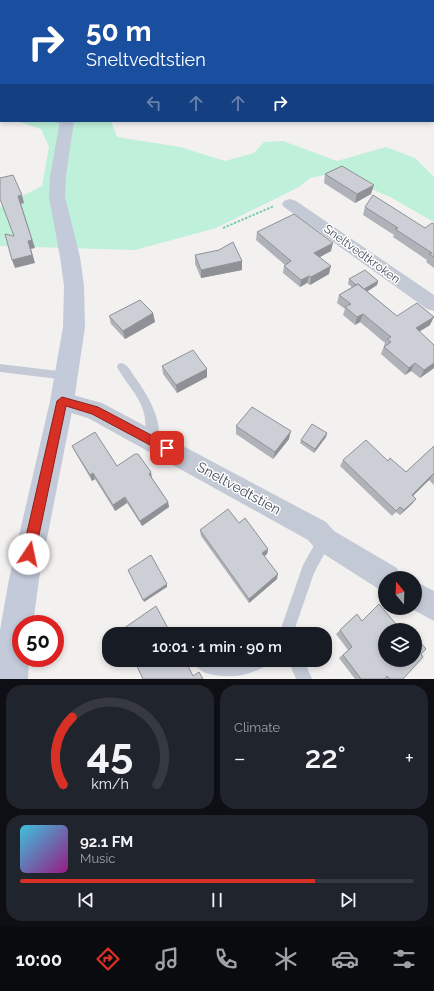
<!DOCTYPE html>
<html lang="en">
<head>
<meta charset="utf-8">
<style>
	body { margin:0; font-family:Raleway,sans-serif; background:#20242c; color:#f1f3f6; height:100vh; display:flex; flex-direction:column; font-size:15px; white-space:nowrap }
	* { box-sizing:border-box; margin:0 }
	p { font-size:13px; color:#9ea1a6 }
	.icon { flex:none; width:22px; height:22px; fill:none; stroke:currentColor; stroke-width:2; stroke-linecap:round; stroke-linejoin:round }
	.map { position:relative; height:679px; overflow:hidden }
	.drawer { display:flex; flex-direction:column; gap:6px; padding:6px; background:#0d0f14; flex:1 }
	.drawer>* { flex:none }
	.hud { position:absolute; left:0px; top:0px; width:434px; height:122px; box-shadow:0 2px 6px #0003; background:#1a4fa0; color:#fff; overflow:hidden }
	.needle { width:26px; rotate:341deg }
	.tools { position:absolute; left:378px; top:571px; display:grid; gap:8px }
	.tools a { display:grid; place-items:center; width:44px; height:44px; border-radius:50%; background:#171b24; box-shadow:0 2px 6px #0003; font-size:20px }
	.speed { position:absolute; left:12px; top:615px; display:flex; gap:8px; font-size:20px; font-weight:700; text-align:center }
	.speed>* { display:grid; place-content:center; width:52px; height:52px; border-radius:50%; background:#171b24; box-shadow:0 2px 6px #0003; line-height:1 }
	.speed .limit { border:6px solid #d22; background:#fff; color:#111 }
	.pin { position:absolute; display:grid; place-items:center; width:34px; height:34px; color:#fff; margin:-17px; border-radius:8px; box-shadow:0 2px 6px #0006 }
	.me { position:absolute; width:44px; margin:-22px; rotate:11deg; stroke-linejoin:round; filter:drop-shadow(0 0 3px #0008) }
	.turn { display:flex; align-items:center; gap:14px; height:84px; padding:0 20px; font-size:18px }
	.turn .icon { width:52px; height:52px; stroke-width:2.5 }
	.turn b { display:block; font-size:28px; line-height:34px }
	.lanes { display:flex; align-items:center; height:38px; padding:0 20px; background:#0003; justify-content:center; gap:20px; direction:ltr }
	.lanes .off { opacity:.35 }
	.big { font-size:30px; font-weight:600; line-height:1.1 }
	.drawer .tile { flex:1; display:flex; flex-direction:column; justify-content:center; gap:6px; min-width:0; padding:0 14px; border-radius:16px; background:#20242c }
	.drawer .dial { align-items:center; gap:0 }
	.dial svg { height:104px; overflow:visible; fill:none; stroke:#363941; stroke-width:7; stroke-linecap:round; text-anchor:middle }
	.dial text { fill:#f1f3f6; stroke:none }
	.song { display:flex; align-items:center; gap:12px }
	.cover { width:48px; height:48px; border-radius:6px; background:linear-gradient(135deg,hsl(190 70% 55%),hsl(310 70% 35%)) }
	.played { height:4px; border-radius:2px; background:linear-gradient(90deg,#d93025 75%,#363941 75%) }
	.keys { display:flex; justify-content:space-around; direction:ltr }
	.heat { display:flex; justify-content:space-between; align-items:center; font-size:22px; direction:ltr }
	.drawer .tiles { flex:1; display:grid; gap:6px; grid-template-columns:1fr 1fr }
	.tile:last-child { grid-column:span 2 }
	.trip { position:absolute; left:102px; top:627px; width:230px; height:40px; border-radius:16px; background:#171b24; box-shadow:0 2px 6px #0003; font-weight:600; line-height:40px; text-align:center }
	.dock { display:flex; height:64px; justify-content:space-around; align-items:center; background:#090b0e; color:#9ea1a6 }
	.dock .icon { width:28px; height:28px }
	.dock .selected { color:#d93025 }
	.dock b { font-size:18px; color:#f1f3f6 }
	.map>svg:first-child { display:block }
	.green { fill:#bff0d9 }
	.lines { fill:none; stroke-linecap:round; stroke-linejoin:round }
	.path { stroke:#76cfb0; stroke-width:2; stroke-dasharray:2.5 1.5; stroke-linecap:butt }
	.lane { fill:#c4cad5; fill-rule:evenodd }
	.street { fill:#c4cad5; fill-rule:evenodd }
	.secondary { fill:#c3cad9; fill-rule:evenodd }
	.wall { fill:#afb2b8 }
	.shaded-wall { fill:#8f9196 }
	.building { fill:#cccfd6; stroke:#8f9196 }
	.route { fill:#d93025; stroke:#8d1f18 }
	.labels { text-anchor:middle; dominant-baseline:central; stroke-width:3; stroke-linejoin:round; paint-order:stroke }
	.street-label { font-size:12px; fill:#48505e; stroke:#fff }
	.near-street-label { font-size:14px; fill:#48505e; stroke:#fff }
</style>
</head>
<body>
<div class="map">
<svg width="434" height="679" viewBox="0 0 434 679">
	<rect width="100%" height="100%" fill="#f3f1f0"/>
	<!-- green -->
	<path class="green" d="M 17,121 L 111,121 L 117,137 L 180,147 L 225,161 L 254,153 L 264,142 L 283,141 L 337,161 L 386,147 L 415,158 L 434,177 L 434,222 L 390,197 L 334,173 L 310,178 L 299,187 L 216,228 L 135,250 L 0,246 L 0,207 L 42,186 L 49,147 L 41,129 Z"/>
	<g class="lines">
		<!-- path -->
		<path class="path" d="M 223,228 L 274,206"/>
		<!-- lane -->
		<path class="lane" d="M 0,107 L 1,107 L 1,111 L 0,111 Z
			M 53,121 L 63,121 L 70,124 L 67,126 Z
			M 122,363 C 128,365 131,371 134,376 C 146,392 166,424 157,445 L 153,446 L 149,445 C 144,435 147,421 143,410 C 138,394 125,382 117,367 L 118,364 Z
			M 0,364 L 67,372 L 71,373 L 72,376 L 71,379 L 67,380 L 0,372 Z
			M 325,533 L 330,535 L 332,540 L 314,573 L 293,634 L 279,634 L 303,565 L 320,535 Z
			M 191,660 L 212,660 L 223,665 L 230,665 L 247,660 L 271,660 L 268,665 C 246,677 229,679 205,673 C 199,669 194,666 191,660 Z
			M 288,660 L 304,660 L 312,679 L 296,679 Z"/>
		<!-- street -->
		<path class="street" d="M 290,199 L 296,201 L 434,295 L 434,311 L 427,309 L 284,207 L 282,204 L 284,201 Z
			M 62,392 L 102,403 L 326,522 L 334,531 L 397,568 L 401,578 L 385,578 L 385,591 L 377,588 L 316,549 L 308,540 L 88,418 L 54,408 L 51,401 L 54,394 Z
			M 415,581 L 434,591 L 434,621 L 410,608 L 415,608 Z"/>
		<!-- secondary -->
		<path class="secondary" d="M 69,0 L 79,0 L 79,1 L 69,1 Z
			M 301,0 L 315,0 L 316,1 L 302,1 Z
			M 433,84 L 434,84 L 434,93 L 433,93 Z
			M 60,121 L 74,121 L 66,176 L 65,197 L 80,257 L 84,286 L 85,327 L 74,401 L 39,579 L 33,624 L 21,624 L 21,658 L 29,658 L 28,679 L 0,679 L 0,630 L 9,579 L 50,401 L 63,327 L 64,286 L 60,257 L 49,197 L 50,176 Z"/>
	</g>
	<!-- wall -->
	<path class="wall" d="M 325,174 L 371,194 L 355,203 L 324,183 Z
		M 365,207 L 425,228 L 434,224 L 434,268 L 426,262 L 427,260 L 393,237 L 394,235 L 363,215 Z
		M 257,232 L 331,251 L 319,257 L 329,274 L 310,285 L 307,283 L 300,287 L 283,273 L 284,266 L 285,265 L 256,240 Z
		M 195,255 L 242,261 L 242,270 L 201,278 L 195,264 Z
		M 349,279 L 378,281 L 377,285 L 367,291 L 397,316 L 430,325 L 419,332 L 434,345 L 434,368 L 420,378 L 411,371 L 405,375 L 381,354 L 385,343 L 360,322 L 355,325 L 343,315 L 345,309 L 337,303 L 339,295 L 352,287 L 348,284 Z
		M 153,313 L 155,322 L 125,339 L 111,324 L 109,316 Z
		M 162,366 L 207,369 L 207,377 L 177,393 L 163,374 Z
		M 236,426 L 289,439 L 273,459 L 236,434 Z
		M 327,433 L 326,437 L 314,453 L 300,443 L 301,440 Z
		M 72,446 L 117,466 L 152,478 L 168,502 L 169,507 L 142,526 L 127,503 L 115,511 L 95,479 L 92,481 L 75,452 Z
		M 434,446 L 434,485 L 429,480 L 412,496 L 416,499 L 412,504 L 400,515 L 396,512 L 392,516 L 340,466 L 343,460 L 388,461 L 406,472 Z
		M 239,523 L 268,549 L 267,554 L 264,556 L 277,579 L 249,603 L 201,536 L 200,530 Z
		M 357,614 L 362,621 L 421,654 L 403,679 L 355,679 L 339,658 L 348,650 L 336,634 Z"/>
	<!-- shaded-wall -->
	<path class="shaded-wall" d="M 374,185 L 371,194 L 355,203 L 357,194 Z
		M 22,195 L 24,203 L 21,204 L 35,248 L 31,249 L 35,263 L 15,268 L 12,260 L 28,241 L 18,196 Z
		M 333,243 L 331,251 L 313,261 L 314,253 Z
		M 242,261 L 242,270 L 201,278 L 201,270 Z
		M 331,266 L 329,274 L 310,285 L 311,277 Z
		M 309,276 L 307,283 L 300,287 L 301,280 Z
		M 378,281 L 377,285 L 362,295 L 363,290 Z
		M 153,313 L 155,322 L 125,339 L 123,331 Z
		M 363,314 L 360,322 L 355,325 L 357,317 Z
		M 434,317 L 430,325 L 412,336 L 416,328 Z
		M 415,363 L 411,371 L 405,375 L 409,368 Z
		M 434,363 L 434,368 L 420,378 L 424,370 Z
		M 207,369 L 207,377 L 177,393 L 176,385 Z
		M 291,431 L 289,439 L 273,459 L 275,452 Z
		M 327,433 L 326,437 L 314,453 L 315,449 Z
		M 151,472 L 152,478 L 150,480 L 149,474 Z
		M 93,473 L 95,479 L 92,481 L 90,475 Z
		M 433,474 L 429,480 L 408,501 L 412,495 Z
		M 125,497 L 127,503 L 115,511 L 113,505 Z
		M 416,499 L 412,504 L 400,515 L 404,510 Z
		M 168,502 L 169,507 L 142,526 L 140,521 Z
		M 268,549 L 267,554 L 261,559 L 262,553 Z
		M 278,574 L 277,579 L 249,603 L 249,599 Z
		M 167,584 L 167,587 L 144,602 L 143,600 Z"/>
	<!-- building -->
	<path class="building" d="M 342,166 L 374,185 L 357,194 L 325,174 Z
		M 13,175 L 22,195 L 18,196 L 32,240 L 28,241 L 32,255 L 12,260 L 5,234 L 14,236 L 0,199 L 0,178 Z
		M 373,195 L 425,228 L 432,223 L 434,224 L 434,257 L 429,254 L 432,253 L 395,229 L 398,228 L 365,207 Z
		M 294,214 L 333,243 L 314,253 L 331,266 L 311,277 L 309,276 L 301,280 L 284,266 L 291,261 L 257,232 Z
		M 233,242 L 242,261 L 201,270 L 195,255 L 219,250 Z
		M 365,270 L 378,281 L 364,289 L 358,284 L 356,285 L 349,279 Z
		M 358,284 L 397,316 L 417,303 L 434,317 L 416,328 L 434,345 L 434,363 L 424,370 L 415,363 L 409,368 L 384,347 L 391,342 L 387,339 L 391,337 L 363,314 L 357,317 L 345,307 L 351,304 L 339,295 Z
		M 140,300 L 153,313 L 123,331 L 109,316 Z
		M 193,350 L 207,369 L 176,385 L 162,366 Z
		M 252,407 L 291,431 L 275,452 L 236,426 Z
		M 312,424 L 327,433 L 315,449 L 301,440 Z
		M 95,432 L 117,466 L 135,454 L 138,454 L 151,472 L 149,474 L 168,502 L 140,521 L 125,497 L 113,505 L 93,473 L 90,475 L 72,446 Z
		M 366,440 L 388,461 L 390,458 L 406,472 L 434,446 L 434,475 L 433,474 L 412,495 L 416,499 L 404,510 L 400,507 L 396,511 L 343,460 Z
		M 228,509 L 239,523 L 245,518 L 268,549 L 262,553 L 278,574 L 249,599 L 200,530 Z
		M 151,555 L 167,584 L 143,600 L 128,570 Z
		M 379,604 L 401,630 L 385,630 L 385,660 L 415,660 L 415,636 L 426,649 L 421,654 L 423,657 L 403,679 L 390,679 L 387,676 L 385,679 L 361,679 L 343,655 L 352,647 L 340,630 L 357,614 L 362,621 Z
		M 156,606 L 171,634 L 118,634 L 117,633 Z
		M 134,660 L 185,660 L 193,676 L 199,672 L 203,679 L 143,679 Z"/>
	<!-- route -->
	<path class="route" d="M 62,397 L 98,407 L 170,445 L 172,448 L 170,452 L 167,453 L 163,452 L 92,414 L 66,406 L 35,554 L 33,558 L 29,560 L 24,558 L 22,554 L 57,401 Z"/>
	<g class="labels">
		<!-- street labels -->
		<g class="street-label">
			<text transform="translate(362 254) rotate(36)">Sneltvedtkroken</text>
		</g>
		<!-- near-street labels -->
		<g class="near-street-label">
			<text transform="translate(239 488) rotate(29)">Sneltvedtstien</text>
		</g>
	</g>
</svg>
<div class="tools">
<a><svg class="needle" viewBox="-14 -14 28 28"><path d="M0-13l5 13h-10z" fill="#e53935"/><path d="M0 13l5-13h-10z" fill="#9ea1a6"/></svg></a>
<a><svg class="icon" aria-label="layers" viewBox="0 0 24 24"><path d="M12 4l9 5-9 5-9-5zM3 14l9 5 9-5"/></svg></a>
</div>
<div class="speed"><div class="limit">50</div></div>
<div class="pin" style="left:167px;top:448px;background:#d93025"><svg class="icon" aria-label="arrive" viewBox="0 0 24 24"><path d="M6 21V4h12l-3 4 3 4H6"/></svg></div>
<svg class="me" style="left:29px;top:554px" viewBox="-20 -20 40 40"><circle r="19" fill="#fff"/><path d="M0-13L10 11 0 6-10 11z" fill="#d93025"/></svg>
<div class="trip">10:01 · 1 min · 90 m</div>
<div class="hud">
<div class="turn"><svg class="icon" aria-label="right" viewBox="0 0 24 24"><path d="M7 20v-9h11M14 6l5 5-5 5"/></svg><div><b>50 m</b>Sneltvedtstien</div></div>
<div class="lanes"><svg class="icon off" aria-label="left" viewBox="0 0 24 24"><path d="M17 20v-9H6M10 6l-5 5 5 5"/></svg><svg class="icon off" aria-label="ahead" viewBox="0 0 24 24"><path d="M12 20V5M6 11l6-6 6 6"/></svg><svg class="icon off" aria-label="ahead" viewBox="0 0 24 24"><path d="M12 20V5M6 11l6-6 6 6"/></svg><svg class="icon" aria-label="right" viewBox="0 0 24 24"><path d="M7 20v-9h11M14 6l5 5-5 5"/></svg></div>
</div>
</div>
<section class="drawer">
<div class="tiles">
<div class="tile dial"><svg viewBox="0 0 100 80">
<path d="M14 69A42 42 0 1 1 86 69"/>
<path d="M14 69A42 42 0 0 1 21 17" stroke="#d93025"/>
<text x="50" y="56" font-size="32" font-weight="700">45</text>
<text x="50" y="72" font-size="11">km/h</text>
</svg></div>
<div class="tile"><p>Climate</p>
<div class="heat"><a>−</a><b class="big">22°</b><a>+</a></div>
</div>
<div class="tile">
<div class="song"><i class="cover"></i><div><b>92.1 FM</b><p>Music</p></div></div>
<div class="played"></div>
<div class="keys"><svg class="icon" aria-label="previous" viewBox="0 0 24 24"><path d="M18 5L8 12l10 7zM5 5v14"/></svg><svg class="icon" aria-label="pause" viewBox="0 0 24 24"><path d="M8 5v14M16 5v14"/></svg><svg class="icon" aria-label="next" viewBox="0 0 24 24"><path d="M6 5l10 7-10 7zM19 5v14"/></svg></div>
</div>
</div>
</section>
<nav class="dock">
<b>10:00</b>
<svg class="icon selected" aria-label="directions" viewBox="0 0 24 24"><path d="M12 3l9 9-9 9-9-9zM9 14v-3h6M13 9l2 2-2 2"/></svg>
<svg class="icon" aria-label="music" viewBox="0 0 24 24"><path d="M9 18V5l10-2v13"/><circle cx="6" cy="18" r="3"/><circle cx="16" cy="16" r="3"/></svg>
<svg class="icon" aria-label="phone" viewBox="0 0 24 24"><path d="M5 4h4l2 5-3 2q2 4 5 5l2-3 5 2v4C11 20 4 13 5 4z"/></svg>
<svg class="icon" aria-label="climate" viewBox="0 0 24 24"><path d="M12 3v18M4 7l16 10M4 17L20 7"/></svg>
<svg class="icon" aria-label="car" viewBox="0 0 24 24"><path d="M5 17H2v-5l4-1 3-4h7l3 4 3 1v5h-3M9 17h6M6 11h13"/><circle cx="7" cy="17" r="2"/><circle cx="17" cy="17" r="2"/></svg>
<svg class="icon" aria-label="filters" viewBox="0 0 24 24"><path d="M4 7h16M4 17h16"/><circle cx="9" cy="7" r="2"/><circle cx="15" cy="17" r="2"/></svg>
</nav>
</body>
</html>
